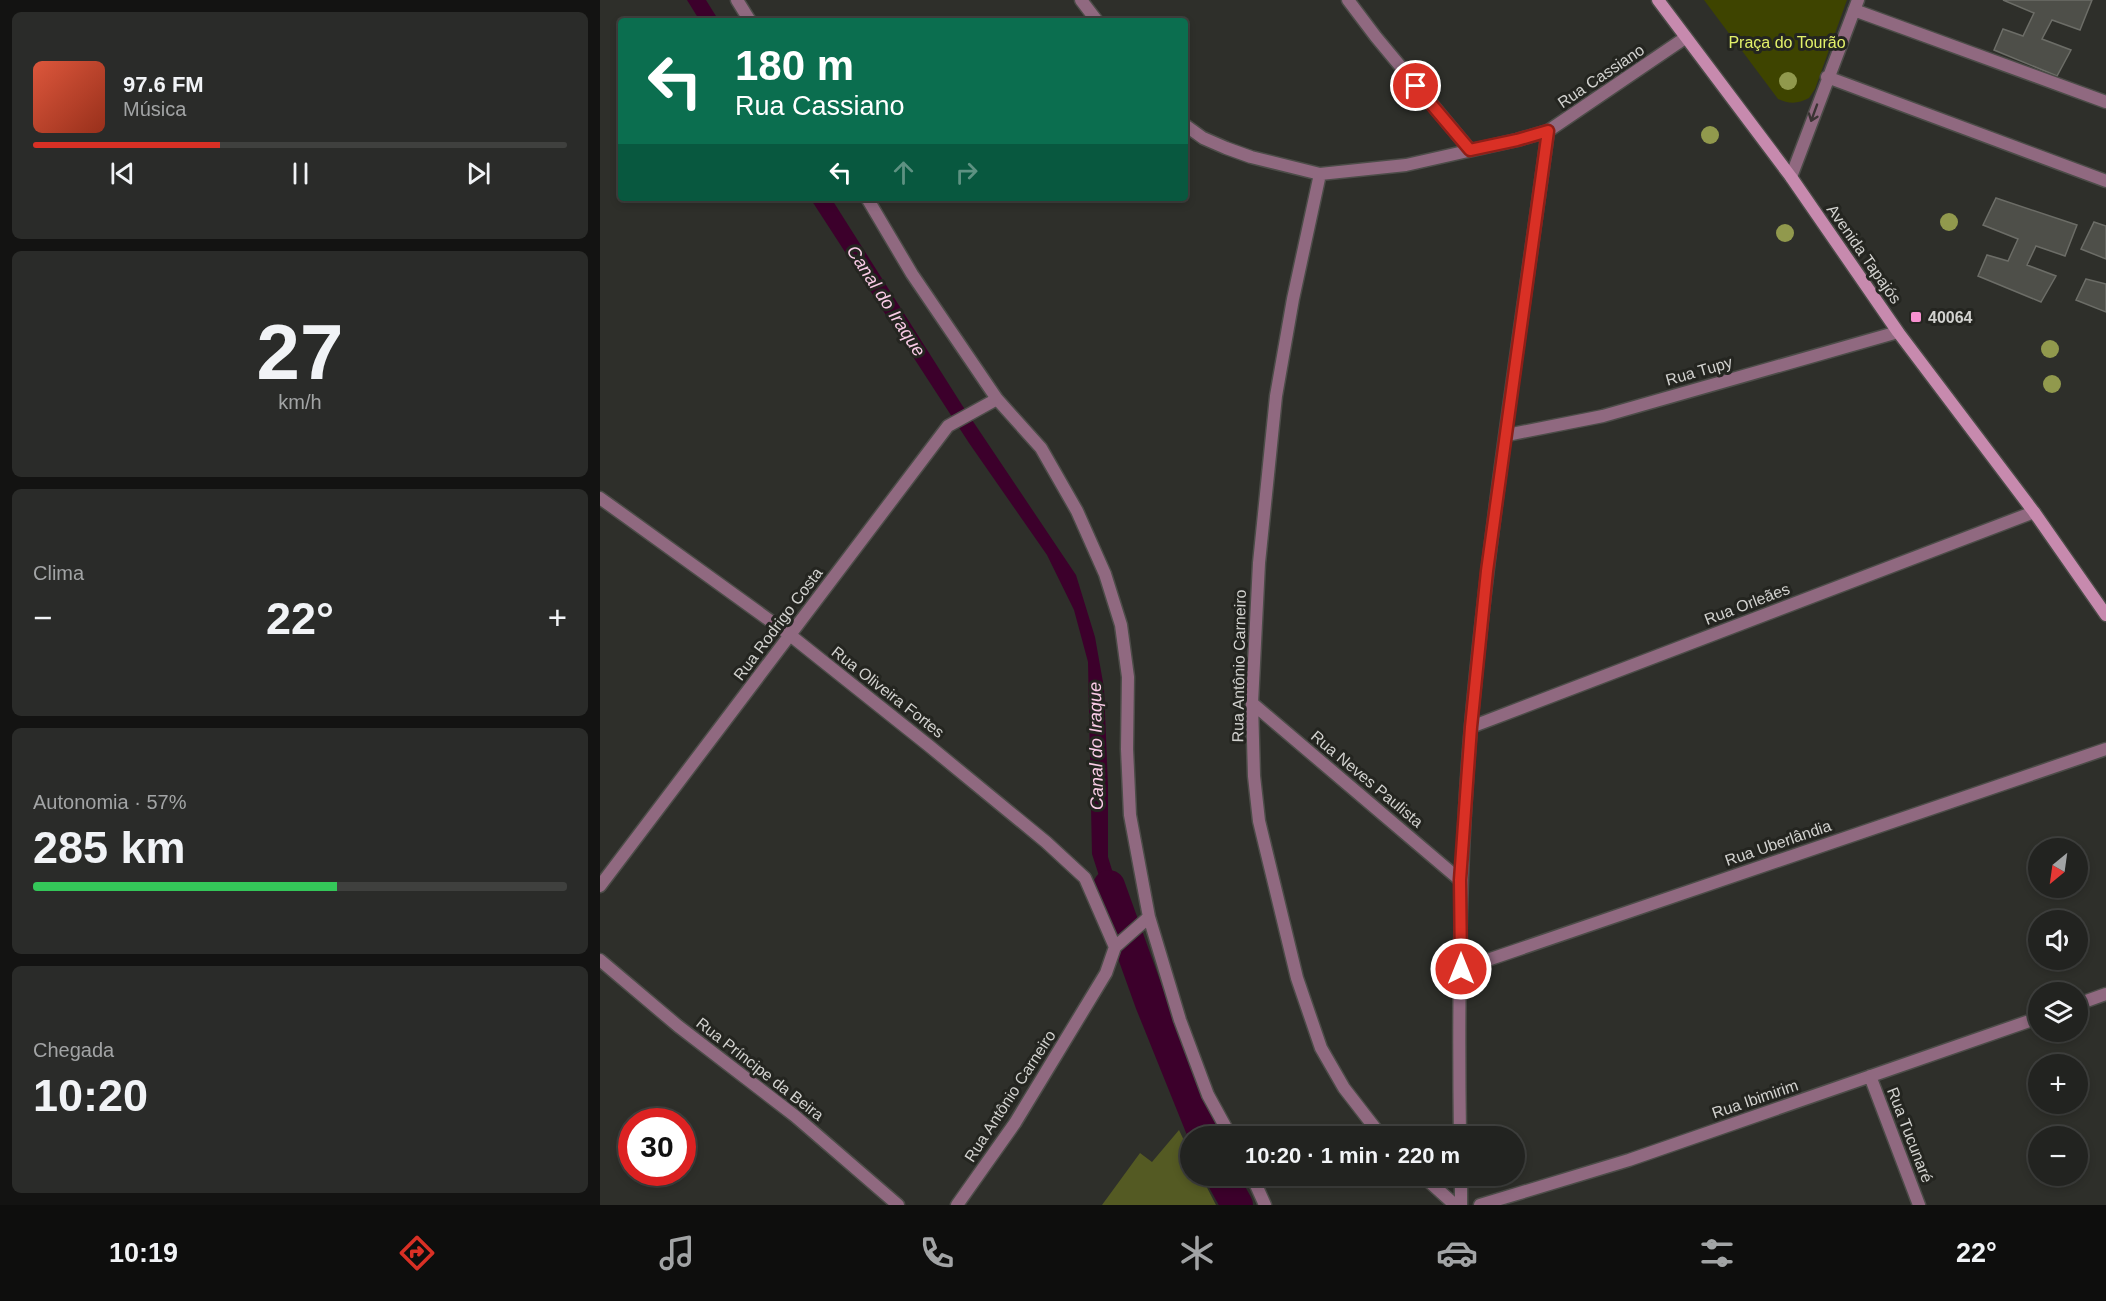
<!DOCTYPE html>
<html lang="pt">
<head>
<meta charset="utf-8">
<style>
	body { margin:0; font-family:Helvetica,sans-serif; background:#2a2b29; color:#f1f3f6; height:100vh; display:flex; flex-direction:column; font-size:22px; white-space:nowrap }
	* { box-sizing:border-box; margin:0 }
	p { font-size:20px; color:#a2a4a5 }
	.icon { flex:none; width:33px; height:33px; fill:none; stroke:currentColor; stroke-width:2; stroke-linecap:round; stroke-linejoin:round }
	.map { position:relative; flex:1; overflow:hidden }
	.side { display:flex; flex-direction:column; gap:12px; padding:12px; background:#131312; width:600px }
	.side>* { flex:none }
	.hud { position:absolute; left:18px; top:18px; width:570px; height:183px; border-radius:6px; box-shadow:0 3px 9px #0003,0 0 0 2px #3f403e; background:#0b6e4f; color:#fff; overflow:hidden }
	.needle { width:39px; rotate:209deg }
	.tools { position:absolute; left:1428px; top:838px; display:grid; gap:12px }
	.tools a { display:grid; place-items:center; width:60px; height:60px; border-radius:50%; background:#222320; box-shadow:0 3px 9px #0003,0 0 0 2px #3f403e; font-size:30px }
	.speed { position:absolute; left:18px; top:1108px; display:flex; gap:12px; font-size:30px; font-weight:700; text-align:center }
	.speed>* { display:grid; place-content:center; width:78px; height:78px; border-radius:50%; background:#222320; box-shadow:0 3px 9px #0003,0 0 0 2px #3f403e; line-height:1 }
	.speed .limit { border:9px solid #d22; background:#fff; color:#111 }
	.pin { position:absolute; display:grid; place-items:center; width:51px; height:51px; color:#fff; margin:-26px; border:3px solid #fff; border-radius:50%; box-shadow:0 2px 6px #0007 }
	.me { position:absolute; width:66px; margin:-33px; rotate:0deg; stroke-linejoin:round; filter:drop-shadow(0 0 4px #0008) }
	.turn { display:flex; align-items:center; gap:21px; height:126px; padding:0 18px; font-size:27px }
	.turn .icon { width:78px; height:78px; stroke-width:2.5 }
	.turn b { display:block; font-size:42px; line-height:51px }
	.lanes { display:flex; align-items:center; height:57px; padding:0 18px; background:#0003; justify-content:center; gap:30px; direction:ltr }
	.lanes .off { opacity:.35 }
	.big { font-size:45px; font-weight:800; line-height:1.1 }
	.side .tile { flex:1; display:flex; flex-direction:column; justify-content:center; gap:9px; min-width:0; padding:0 21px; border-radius:9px; background:#2a2b29 }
	.side .dial { align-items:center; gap:0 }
	.dial b { font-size:78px; line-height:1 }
	.song { display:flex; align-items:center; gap:18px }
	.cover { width:72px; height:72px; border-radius:9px; background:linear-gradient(135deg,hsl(10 70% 55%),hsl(10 70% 35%)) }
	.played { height:6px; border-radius:3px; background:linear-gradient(90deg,#d93025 35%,#3f403e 35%) }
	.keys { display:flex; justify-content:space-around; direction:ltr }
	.heat { display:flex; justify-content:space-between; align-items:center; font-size:33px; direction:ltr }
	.charge { height:9px; border-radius:4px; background:linear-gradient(90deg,#34c759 57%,#3f403e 0) }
	.trip { position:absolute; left:580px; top:1126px; width:345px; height:60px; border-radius:30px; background:#222320; box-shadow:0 3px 9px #0003,0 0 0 2px #3f403e; font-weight:800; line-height:60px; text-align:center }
	.menu { display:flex; height:96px; justify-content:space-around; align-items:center; background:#0e0e0d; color:#a2a4a5 }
	.menu .icon { width:42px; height:42px }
	.menu .active { color:#d93025 }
	.menu b { font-size:27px; color:#f1f3f6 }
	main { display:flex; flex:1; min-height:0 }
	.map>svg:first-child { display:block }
	.green { fill:#3e4400 }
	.forest { fill:#545a23 }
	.water { fill:#3c002b }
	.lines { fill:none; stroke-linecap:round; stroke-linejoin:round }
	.canal { stroke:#3c002b; stroke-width:32 }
	.building { fill:#4e4f49; stroke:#6c6d67; stroke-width:1.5 }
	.service-casing { stroke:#4c4c48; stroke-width:15 }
	.minor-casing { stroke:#4c4c48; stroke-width:15 }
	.secondary-casing { stroke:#4c4c48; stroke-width:15 }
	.service { stroke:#906980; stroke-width:12 }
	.minor { stroke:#906980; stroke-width:12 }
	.secondary { stroke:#c78aae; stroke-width:12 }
	.tree { fill:#91994d }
	.oneway { stroke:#3a3333 }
	.route-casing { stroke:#8d1f18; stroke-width:15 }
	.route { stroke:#d93025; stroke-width:10 }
	.poi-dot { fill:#f690cf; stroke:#242520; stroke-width:2 }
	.labels { text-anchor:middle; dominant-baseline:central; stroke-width:6; stroke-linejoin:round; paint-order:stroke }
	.park-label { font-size:16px; fill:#e2f069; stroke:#242520 }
	.street-label { font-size:16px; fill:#d2d2cf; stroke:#242520 }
	.poi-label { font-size:16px; font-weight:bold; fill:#d2d2cf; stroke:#242520; text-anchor:start }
	.water-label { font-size:18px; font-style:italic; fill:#fbcce7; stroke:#242520 }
</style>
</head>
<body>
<main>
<section class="side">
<div class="tile">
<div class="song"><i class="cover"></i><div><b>97.6 FM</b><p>Música</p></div></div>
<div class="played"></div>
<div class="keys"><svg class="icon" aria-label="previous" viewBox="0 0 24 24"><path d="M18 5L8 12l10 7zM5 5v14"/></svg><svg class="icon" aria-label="pause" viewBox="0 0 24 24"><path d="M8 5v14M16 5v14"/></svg><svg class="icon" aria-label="next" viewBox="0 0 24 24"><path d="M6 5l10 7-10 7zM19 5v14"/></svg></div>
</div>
<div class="tile dial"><b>27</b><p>km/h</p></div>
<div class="tile"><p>Clima</p>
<div class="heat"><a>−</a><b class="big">22°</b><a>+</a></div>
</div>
<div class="tile"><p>Autonomia · 57%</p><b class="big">285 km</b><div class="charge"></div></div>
<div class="tile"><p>Chegada</p><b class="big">10:20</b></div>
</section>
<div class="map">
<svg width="1506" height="1205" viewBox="0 0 1506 1205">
	<rect width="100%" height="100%" fill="#2e2f2a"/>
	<!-- green -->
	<path class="green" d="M 1104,0 L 1247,0 L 1215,89 L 1209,98 C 1198,104 1189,104 1178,99 Z"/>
	<!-- forest -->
	<path class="forest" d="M 579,1130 L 591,1155 L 591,1176 L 601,1176 L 616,1205 L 502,1205 L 540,1153 L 552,1162 Z"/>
	<!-- water -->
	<path class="water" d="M 87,0 L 106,0 L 119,21 L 100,21 Z
		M 210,198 L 231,198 L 362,405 L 476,575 L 495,637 L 504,688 L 508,786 L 508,857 L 528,922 L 516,929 L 492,854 L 488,662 L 474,610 L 447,555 L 369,443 Z"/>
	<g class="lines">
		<!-- canal -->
		<path class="canal" d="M 509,886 L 551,1003 L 605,1137
			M 621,1176 L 637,1205"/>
	</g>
	<!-- building -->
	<path class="building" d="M 1403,0 L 1492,0 L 1480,30 L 1452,20 L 1442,39 L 1471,50 L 1457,76 L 1394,50 L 1403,29 L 1423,36 L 1434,13 Z
		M 1396,198 L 1477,225 L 1465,256 L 1436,246 L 1427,265 L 1456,276 L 1441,302 L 1378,276 L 1387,255 L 1408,261 L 1418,239 L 1383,225 Z
		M 1494,222 L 1506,226 L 1506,259 L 1481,249 Z
		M 1486,279 L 1506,284 L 1506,312 L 1476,300 Z"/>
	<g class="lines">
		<defs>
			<path id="service" d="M 1254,10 L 1506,102
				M 1227,77 L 1506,181
				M 1191,177 L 1258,0"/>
			<path id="minor" d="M 137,0 L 150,21
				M 481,0 L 497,21
				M 748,0 L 776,37 L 870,150
				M 585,125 L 603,138 L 626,148 L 651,157 L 720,174 L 806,165 L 917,140 L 948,131 L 1085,38
				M 720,174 L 693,299 L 676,396 L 659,563 L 652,703 L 654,776 L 659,821 L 697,978 L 721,1048 L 744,1088 L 782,1137
				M 267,198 L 312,274 L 397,399 L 441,448 L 477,511 L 505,574 L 521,625 L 528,677 L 527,749 L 530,815 L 549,917 L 580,1020 L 608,1095 L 631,1137
				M 907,435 L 1003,416 L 1298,332
				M 0,498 L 190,635 L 328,745 L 446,842 L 485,878 L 515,947
				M 652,703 L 860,880
				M 871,727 L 1434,512
				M 0,886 L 348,426 L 397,399
				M 0,960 L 78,1026 L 195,1116 L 298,1205
				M 861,969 L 1506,749
				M 1478,1004 L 1506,994
				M 1270,1076 L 1319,1205
				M 860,1137 C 858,1000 859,862 871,726 C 889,527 921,329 948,131
				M 652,1176 L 665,1205
				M 823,1176 L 855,1205
				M 861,1176 L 861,1205
				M 357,1205 L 415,1123 L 506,973 L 515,947 L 549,917
				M 880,1205 L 1029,1160 L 1438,1018"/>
			<path id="secondary" d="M 1058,0 L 1191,177 L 1298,332 L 1434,512 L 1506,615"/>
		</defs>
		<!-- service casing -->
		<use href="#service" class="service-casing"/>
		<!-- minor casing -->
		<use href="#minor" class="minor-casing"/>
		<!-- secondary casing -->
		<use href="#secondary" class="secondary-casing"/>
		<!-- service -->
		<use href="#service" class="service"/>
		<!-- minor -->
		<use href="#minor" class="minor"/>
		<!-- secondary -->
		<use href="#secondary" class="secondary"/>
	</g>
	<!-- trees -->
	<g class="tree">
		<circle cx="1188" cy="81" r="9"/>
		<circle cx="1110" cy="135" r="9"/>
		<circle cx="1349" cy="222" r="9"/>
		<circle cx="1185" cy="233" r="9"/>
		<circle cx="1450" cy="349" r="9"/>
		<circle cx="1452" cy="384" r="9"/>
	</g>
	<!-- one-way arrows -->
	<defs><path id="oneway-shaft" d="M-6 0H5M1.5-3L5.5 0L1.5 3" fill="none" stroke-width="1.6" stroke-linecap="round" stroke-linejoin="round" transform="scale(1.5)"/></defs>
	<use class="oneway" href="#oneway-shaft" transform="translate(1214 113) rotate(110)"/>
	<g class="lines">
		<defs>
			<path id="route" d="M 816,86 L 870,150 L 917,140 L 948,131 L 887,571 L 871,727 L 860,880 L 861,969"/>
		</defs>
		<!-- route casing -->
		<use href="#route" class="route-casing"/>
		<!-- route -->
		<use href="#route" class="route"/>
	</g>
	<!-- markers -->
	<rect class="poi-dot" x="1310" y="311" width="12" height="12" rx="3"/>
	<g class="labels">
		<!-- park labels -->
		<g class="park-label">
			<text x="1187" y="42">Praça do Tourão</text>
		</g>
		<!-- street labels -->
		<g class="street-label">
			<text transform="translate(1001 76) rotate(-34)">Rua Cassiano</text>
			<text transform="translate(1264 254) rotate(55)">Avenida Tapajós</text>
			<text transform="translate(1099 371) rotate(-16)">Rua Tupy</text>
			<text transform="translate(1147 604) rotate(-21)">Rua Orleães</text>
			<text transform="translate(178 624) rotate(-53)">Rua Rodrigo Costa</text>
			<text transform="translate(639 666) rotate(-89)">Rua Antônio Carneiro</text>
			<text transform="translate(288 692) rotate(38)">Rua Oliveira Fortes</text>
			<text transform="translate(767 779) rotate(40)">Rua Neves Paulista</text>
			<text transform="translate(1178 843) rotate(-19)">Rua Uberlândia</text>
			<text transform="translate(160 1069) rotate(38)">Rua Príncipe da Beira</text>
			<text transform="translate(410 1096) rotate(-57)">Rua Antônio Carneiro</text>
			<text transform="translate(1155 1099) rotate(-19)">Rua Ibimirim</text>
			<text transform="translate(1310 1135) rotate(69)">Rua Tucunaré</text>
		</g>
		<!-- poi labels -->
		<g class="poi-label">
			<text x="1328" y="317">40064</text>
		</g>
		<!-- water labels -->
		<g class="water-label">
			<text transform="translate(286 301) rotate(57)">Canal do Iraque</text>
			<text transform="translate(496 746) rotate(-91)">Canal do Iraque</text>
		</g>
	</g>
</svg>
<div class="tools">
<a><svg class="needle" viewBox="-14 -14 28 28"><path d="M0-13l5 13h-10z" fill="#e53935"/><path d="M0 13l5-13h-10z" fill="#a2a4a5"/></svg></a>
<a><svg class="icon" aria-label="sound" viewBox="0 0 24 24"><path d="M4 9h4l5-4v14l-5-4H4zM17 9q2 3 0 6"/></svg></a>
<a><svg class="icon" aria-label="layers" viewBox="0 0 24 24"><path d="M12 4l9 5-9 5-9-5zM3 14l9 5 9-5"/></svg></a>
<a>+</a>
<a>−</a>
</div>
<div class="speed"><div class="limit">30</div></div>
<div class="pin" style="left:816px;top:86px;background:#d93025"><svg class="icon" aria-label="arrive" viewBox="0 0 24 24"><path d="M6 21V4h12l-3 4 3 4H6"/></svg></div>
<svg class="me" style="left:861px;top:969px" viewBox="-20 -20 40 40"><circle r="17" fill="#d93025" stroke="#fff" stroke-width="3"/><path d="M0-11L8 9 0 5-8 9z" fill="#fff"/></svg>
<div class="trip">10:20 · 1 min · 220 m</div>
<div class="hud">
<div class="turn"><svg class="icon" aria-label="left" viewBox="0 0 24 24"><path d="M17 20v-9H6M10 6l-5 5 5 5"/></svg><div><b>180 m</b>Rua Cassiano</div></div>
<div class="lanes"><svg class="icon" aria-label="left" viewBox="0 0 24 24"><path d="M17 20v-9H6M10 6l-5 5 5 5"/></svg><svg class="icon off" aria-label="ahead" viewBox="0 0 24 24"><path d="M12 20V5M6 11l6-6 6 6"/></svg><svg class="icon off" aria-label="right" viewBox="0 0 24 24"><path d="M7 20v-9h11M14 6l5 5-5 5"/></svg></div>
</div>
</div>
</main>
<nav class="menu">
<b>10:19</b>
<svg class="icon active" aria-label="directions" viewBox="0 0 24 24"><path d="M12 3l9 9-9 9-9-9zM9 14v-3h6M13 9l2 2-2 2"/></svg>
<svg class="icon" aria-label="music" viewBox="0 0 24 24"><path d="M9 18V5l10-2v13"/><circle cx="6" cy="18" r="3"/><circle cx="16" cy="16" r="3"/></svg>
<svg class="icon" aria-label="phone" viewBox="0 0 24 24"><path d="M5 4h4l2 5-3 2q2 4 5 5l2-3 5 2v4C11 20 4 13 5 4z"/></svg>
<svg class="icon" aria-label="climate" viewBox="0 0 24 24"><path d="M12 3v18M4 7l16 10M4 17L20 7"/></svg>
<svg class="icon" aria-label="car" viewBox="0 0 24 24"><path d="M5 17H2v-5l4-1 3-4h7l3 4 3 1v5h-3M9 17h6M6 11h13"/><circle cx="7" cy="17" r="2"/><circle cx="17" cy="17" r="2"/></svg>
<svg class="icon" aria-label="filters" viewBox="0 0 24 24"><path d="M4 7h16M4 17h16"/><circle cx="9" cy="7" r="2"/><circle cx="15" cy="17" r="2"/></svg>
<b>22°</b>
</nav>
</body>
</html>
